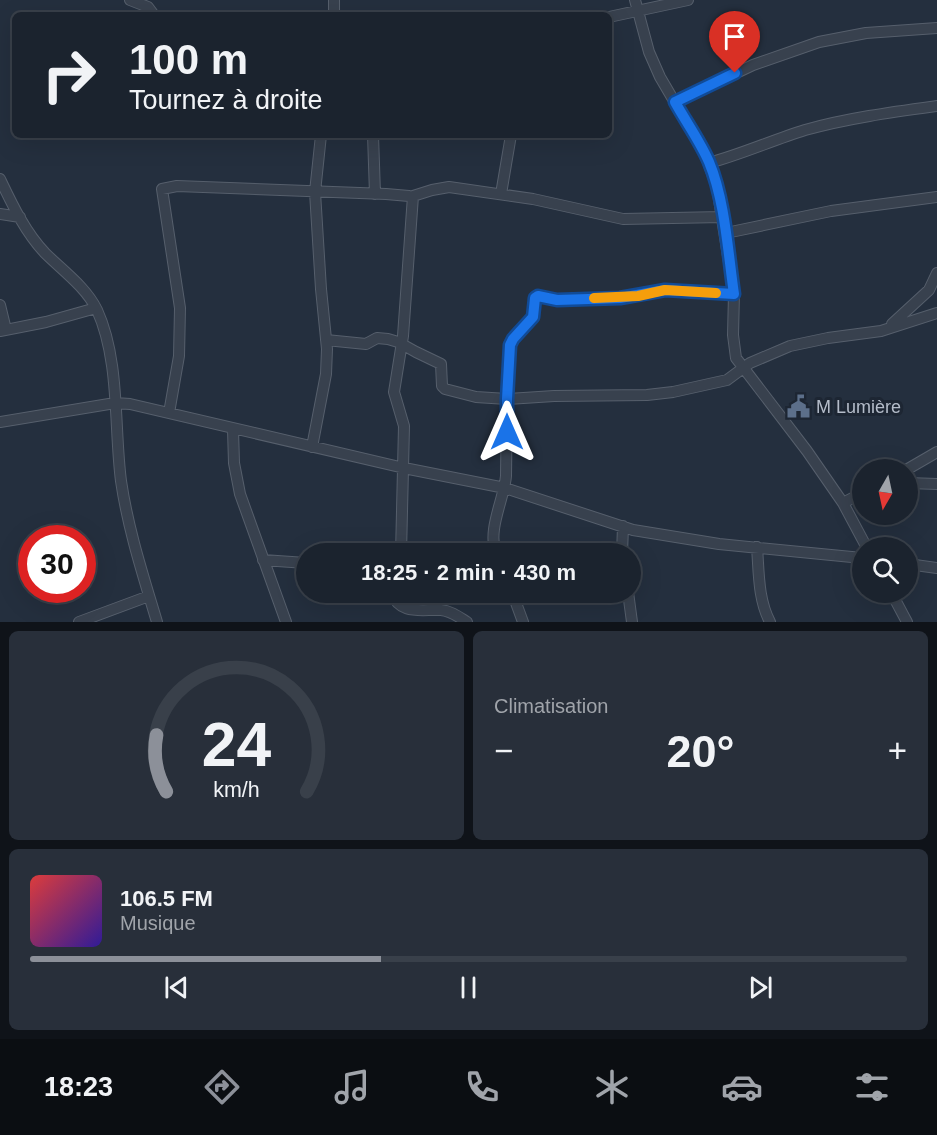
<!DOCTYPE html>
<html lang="fr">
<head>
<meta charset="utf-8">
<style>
	body { margin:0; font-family:Helvetica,sans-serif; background:#282f3a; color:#f1f3f6; height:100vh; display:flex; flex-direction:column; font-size:22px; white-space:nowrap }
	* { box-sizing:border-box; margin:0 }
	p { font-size:20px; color:#a0a4aa }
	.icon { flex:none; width:33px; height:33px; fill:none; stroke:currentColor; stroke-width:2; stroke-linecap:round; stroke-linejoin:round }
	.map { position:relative; height:622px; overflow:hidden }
	.drawer { display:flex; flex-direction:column; gap:9px; padding:9px; background:#0f1319; flex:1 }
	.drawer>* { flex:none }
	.banner { position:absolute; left:12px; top:12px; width:600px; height:126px; border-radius:9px; box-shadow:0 6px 24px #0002,0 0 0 2px #39404a; background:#1b232e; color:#f1f3f6; overflow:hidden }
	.needle { width:39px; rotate:189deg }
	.controls { position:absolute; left:852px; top:459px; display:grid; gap:12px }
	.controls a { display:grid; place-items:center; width:66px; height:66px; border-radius:50%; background:#1b232e; box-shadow:0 6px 24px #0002,0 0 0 2px #39404a; font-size:30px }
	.speed { position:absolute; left:18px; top:525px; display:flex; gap:12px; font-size:30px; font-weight:700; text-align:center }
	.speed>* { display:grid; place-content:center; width:78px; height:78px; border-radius:50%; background:#1b232e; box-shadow:0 6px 24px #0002,0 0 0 2px #39404a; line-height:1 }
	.speed .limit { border:9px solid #d22; background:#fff; color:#111 }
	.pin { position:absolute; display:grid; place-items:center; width:51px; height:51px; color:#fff; margin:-62px -26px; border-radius:50% 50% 50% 0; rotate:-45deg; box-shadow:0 0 6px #0007 }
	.pin .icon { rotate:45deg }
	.me { position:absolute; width:66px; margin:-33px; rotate:0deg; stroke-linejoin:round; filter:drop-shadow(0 0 4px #0008) }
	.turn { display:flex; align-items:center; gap:21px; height:126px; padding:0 18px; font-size:27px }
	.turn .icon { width:78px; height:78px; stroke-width:2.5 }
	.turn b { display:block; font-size:42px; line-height:51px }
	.big { font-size:45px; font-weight:600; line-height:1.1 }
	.drawer .tile { flex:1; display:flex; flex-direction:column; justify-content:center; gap:9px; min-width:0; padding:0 21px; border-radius:9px; background:#282f3a }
	.drawer .dial { align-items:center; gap:0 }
	.dial svg { height:156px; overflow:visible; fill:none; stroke:#39404a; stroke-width:7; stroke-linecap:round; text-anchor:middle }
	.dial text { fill:#f1f3f6; stroke:none }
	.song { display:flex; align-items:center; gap:18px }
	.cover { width:72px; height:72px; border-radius:9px; background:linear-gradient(135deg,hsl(0 70% 55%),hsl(250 70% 35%)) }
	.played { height:6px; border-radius:3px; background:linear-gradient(90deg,#8c9099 40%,#39404a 40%) }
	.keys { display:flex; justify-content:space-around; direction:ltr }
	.heat { display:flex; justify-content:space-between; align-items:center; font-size:33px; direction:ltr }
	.drawer .tiles { flex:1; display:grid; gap:9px; grid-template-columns:1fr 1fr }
	.tile:last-child { grid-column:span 2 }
	.trip { position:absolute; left:296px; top:543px; width:345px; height:60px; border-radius:30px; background:#1b232e; box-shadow:0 6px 24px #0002,0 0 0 2px #39404a; font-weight:600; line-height:60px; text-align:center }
	.dock { display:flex; height:96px; justify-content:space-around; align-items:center; background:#0b0e12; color:#a0a4aa }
	.dock .icon { width:42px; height:42px }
	.dock .current { color:#8c9099 }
	.dock b { font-size:27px; color:#f1f3f6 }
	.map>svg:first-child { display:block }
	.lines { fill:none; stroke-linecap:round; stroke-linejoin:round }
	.minor-casing { stroke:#565f6c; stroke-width:12 }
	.minor { stroke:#38414e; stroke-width:10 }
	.route-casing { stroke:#114b97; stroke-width:15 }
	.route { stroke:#1a73e8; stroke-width:10 }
	.slow { stroke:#f59e0b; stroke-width:10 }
	.labels { text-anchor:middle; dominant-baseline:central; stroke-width:6; stroke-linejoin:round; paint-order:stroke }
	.poi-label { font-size:18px; fill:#b4bcc9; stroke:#1d2633; text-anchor:start }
</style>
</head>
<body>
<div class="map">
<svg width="937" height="622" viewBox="0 0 937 622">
	<rect width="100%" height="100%" fill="#242f3e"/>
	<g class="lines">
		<defs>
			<path id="minor" d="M 130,0 L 148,7 L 154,15
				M 635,0 L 649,52 L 660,77 L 705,154 L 717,187 L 734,294 L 733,335 L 736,358 L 807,451 L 843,503 L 867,548
				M 334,15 L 334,0
				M 609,17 L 688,0
				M 675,102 L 753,65 L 819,42 L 866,33 L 937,28
				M 373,135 L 375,194
				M 709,163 C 742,154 773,140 805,130 C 848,118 893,112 937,106
				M 0,179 C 12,204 25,232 45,253 C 62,270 86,287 97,310 C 120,360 114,427 121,481 C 128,529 143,575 157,622
				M 501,194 L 511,135
				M 0,214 L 20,217
				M 726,233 L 831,211 L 937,197
				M 0,305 L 6,330
				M 892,324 L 929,290 L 937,273
				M 0,331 L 46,322 L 96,308
				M 326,340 L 366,344 L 377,338 L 388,339 L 398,342 L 416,352 L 441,364 L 442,386 L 445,389 L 476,397 L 507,399 L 510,344 L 513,339 L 533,317 L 535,298 L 538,296 L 557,300 L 620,298 L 665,290 L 734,294
				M 169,413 L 179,356 L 180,308 L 162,189 L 177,186 L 386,194 L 409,196 L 413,198
				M 0,422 L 115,403 L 130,404 L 404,468 L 505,488 L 633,530 L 719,544 L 862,558
				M 233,430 L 234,463 L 240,494 L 286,622
				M 312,447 L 326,374 L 327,349 L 321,289 L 315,192 L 321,135
				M 906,470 L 937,452
				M 908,483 L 937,484
				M 843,503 L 862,493
				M 757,547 C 759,573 758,599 770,622
				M 401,554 L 404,426 L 394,392 L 403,336 L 413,196 L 432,190 L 449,187 L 533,199 L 623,219 L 722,217
				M 496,554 C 487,529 504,500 506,476 L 507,399 L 554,396 L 647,395 L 673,392 L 727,380 L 750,363 L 790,346 L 828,338 L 881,331 L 937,313
				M 622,554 L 623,526
				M 263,560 L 306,563
				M 908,564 L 937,568
				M 391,592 C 400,616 421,609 441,610 C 451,611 459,617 467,622
				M 512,592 L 523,622
				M 628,592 L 632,622
				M 891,592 L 907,622
				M 79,622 L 149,596"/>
		</defs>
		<!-- minor casing -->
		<use href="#minor" class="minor-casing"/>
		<!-- minor -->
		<use href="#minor" class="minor"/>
	</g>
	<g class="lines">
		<defs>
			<path id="route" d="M 507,432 L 507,399 L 510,345 L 513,339 L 533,317 L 535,298 L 538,296 L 557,300 L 620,298 L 665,290 L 734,294 C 728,253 725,200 709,162 C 700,141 686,122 675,102 L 735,73"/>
		</defs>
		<!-- route casing -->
		<use href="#route" class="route-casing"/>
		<!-- route -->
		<use href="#route" class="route"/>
		<!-- slow -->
		<path class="slow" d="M 594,298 L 638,296 L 665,290 L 716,293"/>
	</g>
	<!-- icons -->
	<defs>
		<symbol id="civic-bare" viewBox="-9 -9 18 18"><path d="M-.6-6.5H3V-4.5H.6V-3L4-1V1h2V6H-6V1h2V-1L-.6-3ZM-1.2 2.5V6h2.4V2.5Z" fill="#5c6f8a" stroke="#1d2633" stroke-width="2.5" paint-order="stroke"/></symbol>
	</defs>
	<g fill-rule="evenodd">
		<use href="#civic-bare" x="782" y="390" width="33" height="33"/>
	</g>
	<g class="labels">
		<!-- poi labels -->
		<g class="poi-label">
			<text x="816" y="407">M Lumière</text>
		</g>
	</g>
</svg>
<div class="controls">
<a><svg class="needle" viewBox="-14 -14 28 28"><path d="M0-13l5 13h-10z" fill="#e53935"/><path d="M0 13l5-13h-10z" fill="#a0a4aa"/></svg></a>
<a><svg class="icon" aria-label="search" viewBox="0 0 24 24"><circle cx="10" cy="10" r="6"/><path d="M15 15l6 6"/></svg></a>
</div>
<div class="speed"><div class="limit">30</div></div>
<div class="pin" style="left:735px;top:73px;background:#d93025"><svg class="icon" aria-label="arrive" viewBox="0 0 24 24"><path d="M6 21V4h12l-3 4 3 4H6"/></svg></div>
<svg class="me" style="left:507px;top:432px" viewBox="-20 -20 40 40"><path d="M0-17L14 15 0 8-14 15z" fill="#1a73e8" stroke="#fff" stroke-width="4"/></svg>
<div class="trip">18:25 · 2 min · 430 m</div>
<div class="banner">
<div class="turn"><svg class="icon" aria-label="right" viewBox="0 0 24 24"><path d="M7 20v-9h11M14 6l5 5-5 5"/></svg><div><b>100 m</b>Tournez à droite</div></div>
</div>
</div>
<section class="drawer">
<div class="tiles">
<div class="tile dial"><svg viewBox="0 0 100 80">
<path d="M14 69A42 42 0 1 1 86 69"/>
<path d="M14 69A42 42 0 0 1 9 40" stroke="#8c9099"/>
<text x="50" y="56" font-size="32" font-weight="700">24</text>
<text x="50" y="72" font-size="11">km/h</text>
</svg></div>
<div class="tile"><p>Climatisation</p>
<div class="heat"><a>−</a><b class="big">20°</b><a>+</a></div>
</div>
<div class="tile">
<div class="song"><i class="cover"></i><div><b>106.5 FM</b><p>Musique</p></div></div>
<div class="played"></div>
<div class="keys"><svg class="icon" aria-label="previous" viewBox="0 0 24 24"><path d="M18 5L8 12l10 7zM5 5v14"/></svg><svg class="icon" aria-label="pause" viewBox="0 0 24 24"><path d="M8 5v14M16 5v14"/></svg><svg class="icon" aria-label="next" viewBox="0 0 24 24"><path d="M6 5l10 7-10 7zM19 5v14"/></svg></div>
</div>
</div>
</section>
<nav class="dock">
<b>18:23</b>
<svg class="icon current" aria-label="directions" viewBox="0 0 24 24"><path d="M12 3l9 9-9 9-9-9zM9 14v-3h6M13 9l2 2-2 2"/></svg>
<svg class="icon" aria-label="music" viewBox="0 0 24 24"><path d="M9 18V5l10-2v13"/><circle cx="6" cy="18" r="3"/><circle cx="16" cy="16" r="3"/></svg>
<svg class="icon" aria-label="phone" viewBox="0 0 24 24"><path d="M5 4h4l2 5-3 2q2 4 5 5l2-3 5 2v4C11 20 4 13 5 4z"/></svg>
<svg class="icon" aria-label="climate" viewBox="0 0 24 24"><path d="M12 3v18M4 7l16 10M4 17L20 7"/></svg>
<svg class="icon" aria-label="car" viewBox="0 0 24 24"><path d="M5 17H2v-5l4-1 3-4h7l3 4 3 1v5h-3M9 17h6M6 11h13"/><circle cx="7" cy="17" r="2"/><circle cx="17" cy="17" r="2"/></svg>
<svg class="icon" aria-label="filters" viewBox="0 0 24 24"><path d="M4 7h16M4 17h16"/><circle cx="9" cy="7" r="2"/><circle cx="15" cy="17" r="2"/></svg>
</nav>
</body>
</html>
